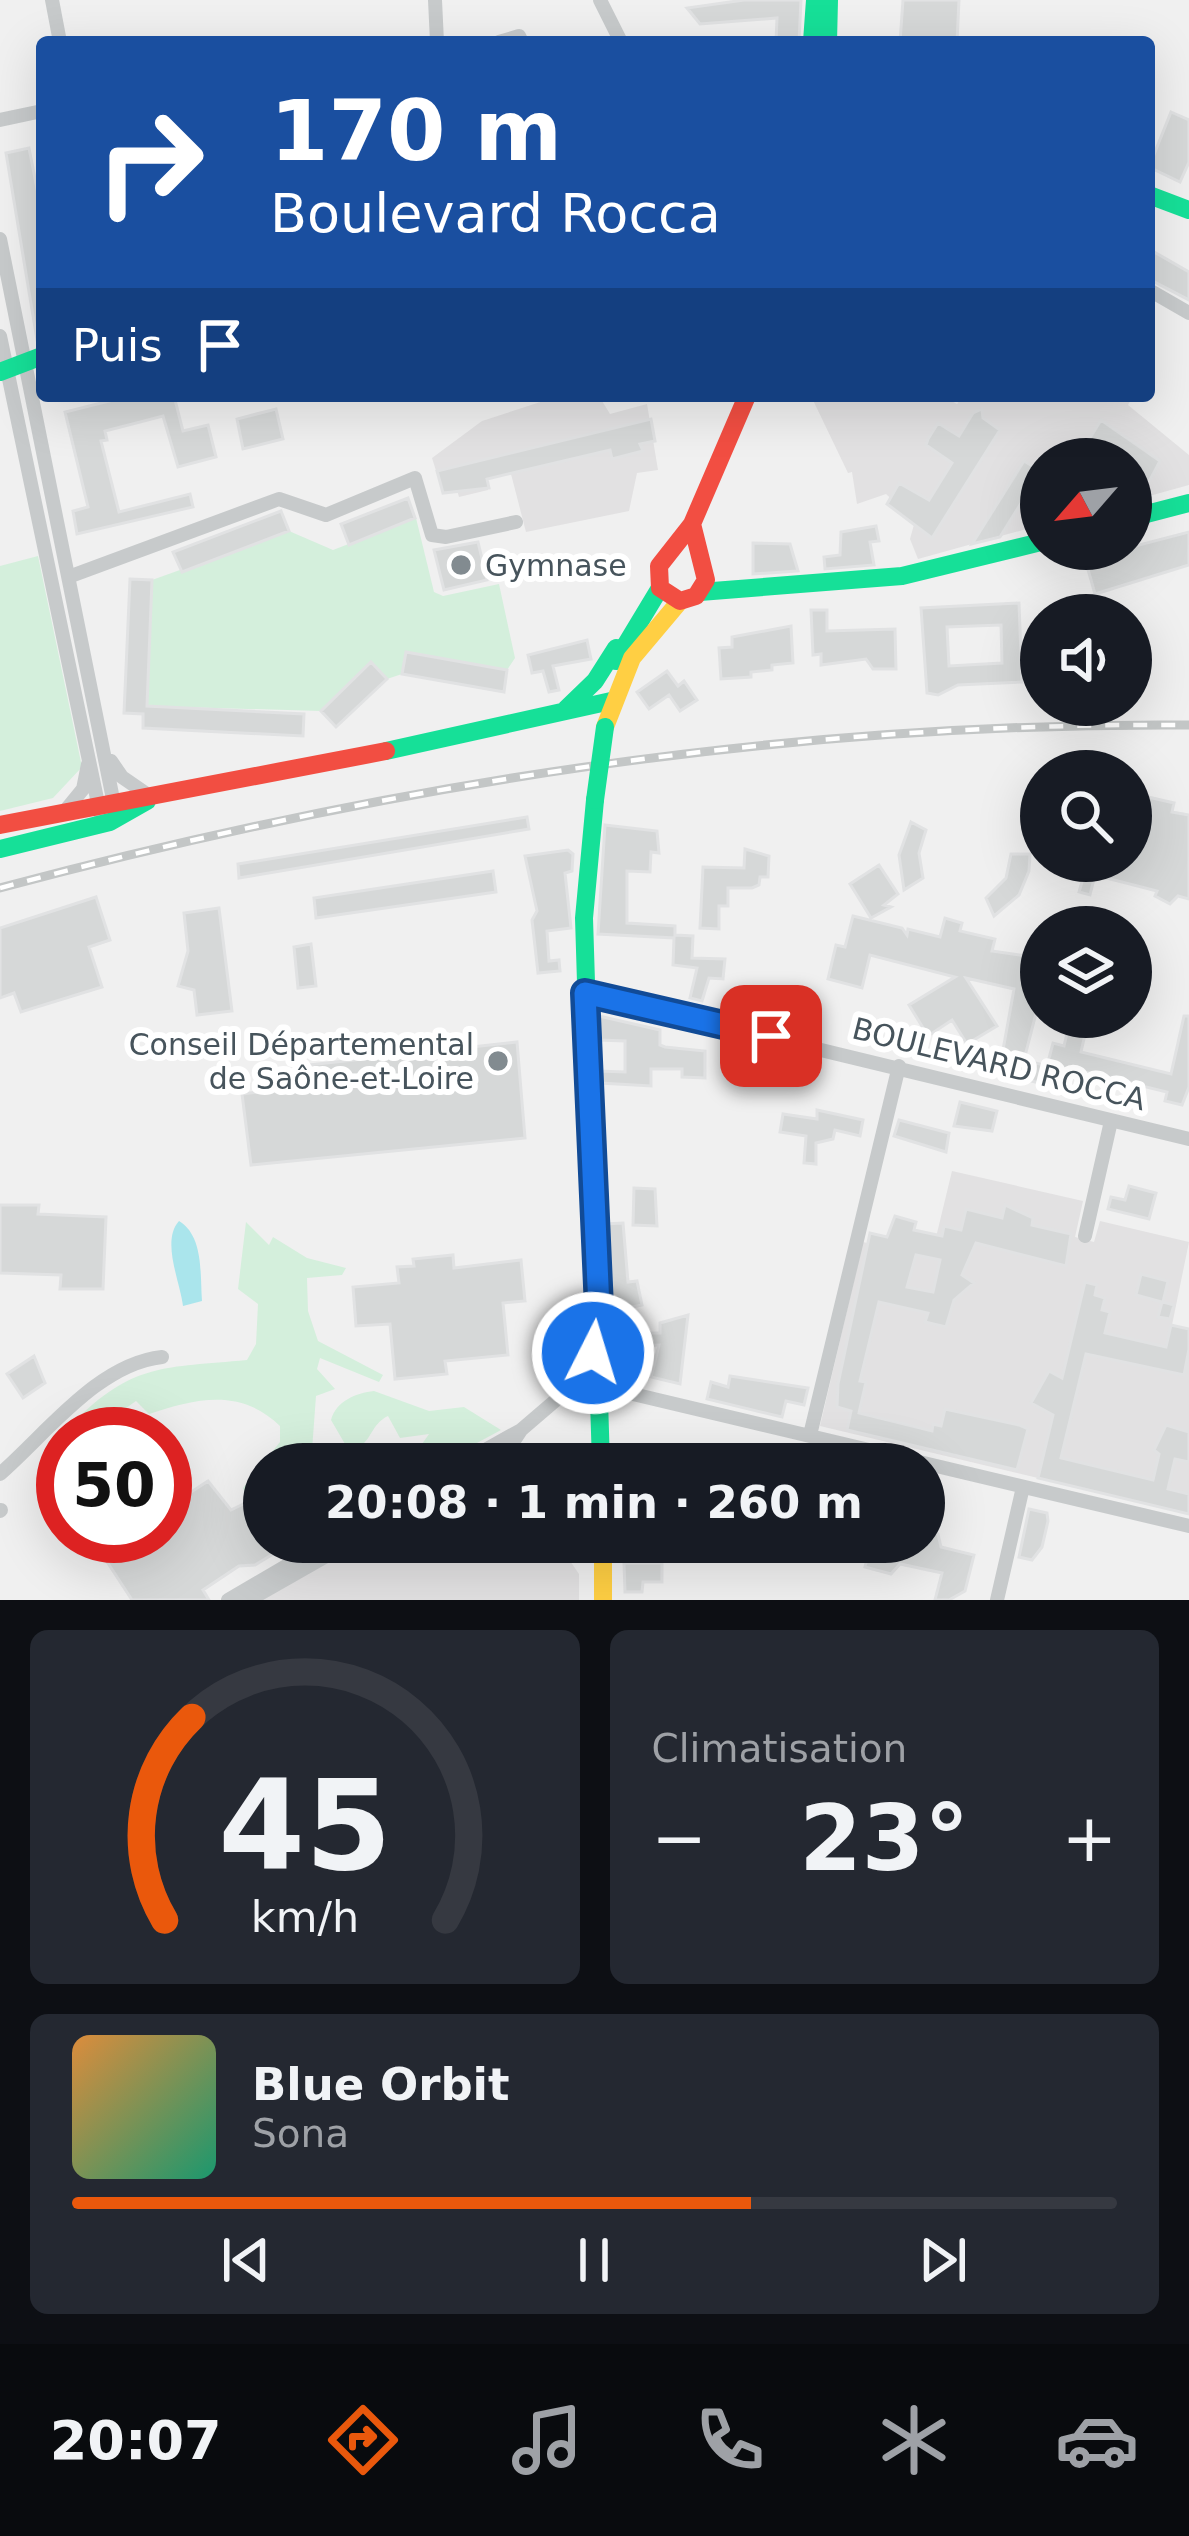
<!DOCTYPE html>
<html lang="fr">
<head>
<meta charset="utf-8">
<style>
	body { margin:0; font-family:"DejaVu Sans",sans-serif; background:#242831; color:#f1f3f6; height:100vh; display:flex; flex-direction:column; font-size:45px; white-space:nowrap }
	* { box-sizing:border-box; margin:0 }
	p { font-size:39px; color:#9ea1a6 }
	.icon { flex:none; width:66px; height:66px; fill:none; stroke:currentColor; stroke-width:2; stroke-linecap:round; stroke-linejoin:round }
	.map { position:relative; height:1600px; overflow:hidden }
	.panel { display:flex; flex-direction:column; gap:30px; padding:30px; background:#0d0f14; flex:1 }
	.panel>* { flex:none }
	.top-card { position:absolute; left:36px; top:36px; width:1119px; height:366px; border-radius:12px; box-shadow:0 12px 48px #0002; background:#1a4fa0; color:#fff; overflow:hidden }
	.needle { width:78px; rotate:242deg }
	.tools { position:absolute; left:1020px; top:438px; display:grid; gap:24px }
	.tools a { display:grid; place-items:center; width:132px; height:132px; border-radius:50%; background:#171b24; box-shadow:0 12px 48px #0002; font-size:60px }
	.speed { position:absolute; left:36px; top:1407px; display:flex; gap:24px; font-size:60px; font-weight:700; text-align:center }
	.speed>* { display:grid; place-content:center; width:156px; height:156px; border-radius:50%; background:#171b24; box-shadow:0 12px 48px #0002; line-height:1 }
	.speed .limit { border:18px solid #d22; background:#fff; color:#111 }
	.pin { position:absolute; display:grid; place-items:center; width:102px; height:102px; color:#fff; margin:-51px; border-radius:24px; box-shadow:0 6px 18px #0006 }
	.me { position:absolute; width:132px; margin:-66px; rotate:5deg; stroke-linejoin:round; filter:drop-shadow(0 0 9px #0008) }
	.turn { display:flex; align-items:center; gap:42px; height:252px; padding:0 36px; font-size:54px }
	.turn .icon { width:156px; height:156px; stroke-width:2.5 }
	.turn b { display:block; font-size:84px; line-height:102px }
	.then { display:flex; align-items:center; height:114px; padding:0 36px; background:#0003; gap:24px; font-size:45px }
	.big { font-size:90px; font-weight:700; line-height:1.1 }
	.panel .card { flex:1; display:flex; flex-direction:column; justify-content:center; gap:18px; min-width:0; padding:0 42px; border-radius:18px; background:#242831 }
	.panel .dial { align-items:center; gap:0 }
	.dial svg { height:312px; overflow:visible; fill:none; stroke:#363941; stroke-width:7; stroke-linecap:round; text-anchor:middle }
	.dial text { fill:#f1f3f6; stroke:none }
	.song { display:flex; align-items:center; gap:36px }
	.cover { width:144px; height:144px; border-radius:18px; background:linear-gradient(135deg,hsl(30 70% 55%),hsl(160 70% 35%)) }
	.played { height:12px; border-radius:6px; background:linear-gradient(90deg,#ea580c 65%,#363941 65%) }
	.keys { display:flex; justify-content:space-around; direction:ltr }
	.heat { display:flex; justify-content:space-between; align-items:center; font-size:66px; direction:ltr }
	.panel .tiles { flex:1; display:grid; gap:30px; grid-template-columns:1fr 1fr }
	.card:last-child { grid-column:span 2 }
	.trip { position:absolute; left:243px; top:1443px; width:702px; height:120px; border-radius:60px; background:#171b24; box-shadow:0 12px 48px #0002; font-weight:700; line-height:120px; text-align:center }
	.tabs { display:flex; height:192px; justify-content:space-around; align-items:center; background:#090b0e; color:#9ea1a6 }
	.tabs .icon { width:84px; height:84px }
	.tabs .active { color:#ea580c }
	.tabs b { font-size:54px; color:#f1f3f6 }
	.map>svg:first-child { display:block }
	.education { fill:#e2e1e2 }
	.green { fill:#d4efdc }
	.water { fill:#aae5ec }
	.building { fill:#d6d8d8; stroke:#e1e2e3; stroke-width:3; fill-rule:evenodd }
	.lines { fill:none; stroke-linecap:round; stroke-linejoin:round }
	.street { stroke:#c7cacb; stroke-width:14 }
	.fast { stroke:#16e098; stroke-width:18 }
	.slow { stroke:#ffcf43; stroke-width:18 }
	.jam { stroke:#f24e42; stroke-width:18 }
	.rail-casing { stroke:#c3c6c6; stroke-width:9 }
	.rail { stroke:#fff; stroke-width:4.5; stroke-dasharray:14; stroke-linecap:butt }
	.fast-bridge { stroke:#16e098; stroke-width:18 }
	.route-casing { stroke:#114b97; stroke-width:30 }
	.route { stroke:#1a73e8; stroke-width:21 }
	.poi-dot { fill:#828b90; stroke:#fff; stroke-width:4.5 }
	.labels { text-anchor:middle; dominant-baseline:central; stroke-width:12; stroke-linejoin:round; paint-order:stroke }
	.poi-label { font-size:30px; fill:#47545c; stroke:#fff; text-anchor:start }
	.street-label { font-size:30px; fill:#47545c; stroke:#fff }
</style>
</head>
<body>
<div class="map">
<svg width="1189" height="1600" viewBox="0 0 1189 1600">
	<rect width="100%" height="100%" fill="#f0f0f0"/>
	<!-- education -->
	<path class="education" d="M 559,396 L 599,396 L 610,414 L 647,404 L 658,470 L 637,473 L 629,511 L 526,532 L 511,474 L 488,479 L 488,490 L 459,497 L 456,487 L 443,493 L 432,458 L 482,421 Z
		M 811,396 L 942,396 L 957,404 L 963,396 L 1133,396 L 1128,405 L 1189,455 L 1189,485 L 1131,501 L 1131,459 L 1041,459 L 1041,525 L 918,559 L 910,539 L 915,521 L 886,494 L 857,504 L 852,472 L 848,473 Z
		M 952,1171 L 1083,1201 L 1075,1237 L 1094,1242 L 1100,1221 L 1189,1242 L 1172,1325 L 1189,1329 L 1189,1514 L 820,1426 L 863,1242 L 931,1258 Z
		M 362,1542 L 557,1542 L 579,1574 L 579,1600 L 262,1600 Z"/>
	<!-- green -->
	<path class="green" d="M 416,518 L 434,592 L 443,596 L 499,584 L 515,658 L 507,670 L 406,653 L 402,674 L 387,679 L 371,663 L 321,711 L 147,706 L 152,580 L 289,531 L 333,550 Z
		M 38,556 L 82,767 L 53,798 L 0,811 L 0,566 Z
		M 246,1222 L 269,1245 L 273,1237 L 307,1258 L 346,1268 L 342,1275 L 307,1278 L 308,1311 L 318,1341 L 383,1375 L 379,1382 L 320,1358 L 317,1369 L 335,1389 L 316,1396 L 311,1464 L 264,1464 L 264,1494 L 250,1503 L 243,1488 L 280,1442 L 280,1426 C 241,1388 197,1398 149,1414 L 136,1401 L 102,1425 L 73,1430 L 72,1424 C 133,1362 165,1368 247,1360 L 256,1344 L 258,1304 L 238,1289 Z
		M 374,1391 L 429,1411 L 464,1407 L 501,1430 L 438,1464 L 408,1464 L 429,1434 L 400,1438 L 388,1416 C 371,1424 372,1441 356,1449 L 345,1444 L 331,1420 C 336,1401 356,1393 374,1391 Z"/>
	<!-- water -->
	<path class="water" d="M 179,1221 C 204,1236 200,1275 202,1301 L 183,1306 C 180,1281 161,1241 179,1221 Z"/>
	<!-- building -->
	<path class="building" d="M 744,0 L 801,0 L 799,42 L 776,42 L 777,18 L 700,24 L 687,8 Z
		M 903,0 L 959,0 L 957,42 L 900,42 Z
		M 1171,112 L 1189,120 L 1189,162 L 1180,182 L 1149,167 Z
		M 29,148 L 42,214 L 42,339 L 37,340 L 6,153 Z
		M 1149,249 L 1189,272 L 1189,300 L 1149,279 Z
		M 129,396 L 174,396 L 183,431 L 208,425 L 216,457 L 178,467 L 163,416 L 105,431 L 107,440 L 101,441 L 119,512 L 190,494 L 193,507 L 77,534 L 73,511 L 88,507 L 65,412 Z
		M 276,409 L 283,439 L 243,449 L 237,419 Z
		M 982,409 L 983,418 L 1000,430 L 932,538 L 887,504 L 899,483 L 929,500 L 952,463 L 926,445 L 928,439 L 938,423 L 959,436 L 973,413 Z
		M 651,419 L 655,441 L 640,444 L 643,451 L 612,459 L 610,450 L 487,479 L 489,488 L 443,493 L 437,471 Z
		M 1101,420 L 1160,461 L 1150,480 L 1132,488 L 1141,472 L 1131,459 L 1077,459 Z
		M 1024,461 L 1041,471 L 1000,537 L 972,544 Z
		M 408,498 L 415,518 L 349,545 L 341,524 Z
		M 281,511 L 289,531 L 182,572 L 173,552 Z
		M 876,526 L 879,541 L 870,542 L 874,565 L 825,569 L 824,557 L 840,555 L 841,532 Z
		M 1189,532 L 1189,565 L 1095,594 L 1085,559 Z
		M 478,542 L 487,580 L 444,590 L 434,550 Z
		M 753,543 L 790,544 L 798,571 L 753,574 Z
		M 130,579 L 152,580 L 147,706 L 304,714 L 303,736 L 143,728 L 143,714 L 124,713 Z
		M 1019,603 L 1022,682 L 958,685 L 938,695 L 927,693 L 921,608 ZM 1001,625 L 1002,663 L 949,666 L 947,627 Z
		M 811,610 L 827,610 L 827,631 L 895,629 L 896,669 L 873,669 L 866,659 L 821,665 L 821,654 L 813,655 Z
		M 791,626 L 793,663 L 772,665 L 772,670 L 751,672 L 751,677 L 721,679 L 719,648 L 732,647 L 732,637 Z
		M 587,640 L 591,659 L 553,666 L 559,690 L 549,692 L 543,671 L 532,673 L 528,655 Z
		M 406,652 L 507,670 L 504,692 L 402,674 Z
		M 371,662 L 387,679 L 336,727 L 321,711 Z
		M 667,671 L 678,686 L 684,681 L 697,700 L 680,711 L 669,695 L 649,709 L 637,692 Z
		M 1148,797 L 1174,803 L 1172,812 L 1189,815 L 1189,899 L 1178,896 L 1170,904 L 1155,896 L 1157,891 L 1095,875 L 1090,895 L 1079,892 L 1084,875 L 1073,872 L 1076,861 L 1131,861 L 1131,818 L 1142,821 Z
		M 527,817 L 529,829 L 239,878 L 238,864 Z
		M 911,822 L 926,830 L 919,853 L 923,878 L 904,890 L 899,855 Z
		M 605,825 L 657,831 L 659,853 L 651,852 L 650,872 L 627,871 L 627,923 L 675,926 L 675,935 L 693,936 L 692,958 L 725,959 L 723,979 L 709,978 L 702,1001 L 690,998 L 697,968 L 673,965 L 674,938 L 598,934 Z
		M 745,849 L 769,856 L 768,877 L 760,877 L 759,885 L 752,888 L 728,888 L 728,906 L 719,906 L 719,929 L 700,928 L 703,867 L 744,868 Z
		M 568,850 L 573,854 L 572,871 L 565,873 L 571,928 L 547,931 L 549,961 L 559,960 L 560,971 L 538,973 L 532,920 L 537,911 L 525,856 Z
		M 1011,854 L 1030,854 L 1029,871 L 1019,895 L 994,916 L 986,898 L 1006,878 Z
		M 879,865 L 898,894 L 884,905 L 891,907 L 871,918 L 850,884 Z
		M 493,871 L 496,892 L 316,918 L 314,898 Z
		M 96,897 L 110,940 L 89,947 L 102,987 L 21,1012 L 14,993 L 0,998 L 0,928 Z
		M 219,908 L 232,1011 L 197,1015 L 194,990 L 178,986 L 188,951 L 184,913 Z
		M 853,916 L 902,928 L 907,935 L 908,929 L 940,937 L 945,918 L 962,923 L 960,931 L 995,939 L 992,951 L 1041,958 L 1041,994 L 1024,1060 L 1047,1066 L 1053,1043 L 1064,1046 L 1071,1017 L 1089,1017 L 1081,1052 L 1171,1074 L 1184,1016 L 1189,1016 L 1189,1087 L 1182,1105 L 1165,1101 L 1167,1092 L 1077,1070 L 1075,1079 L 1054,1074 L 1051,1086 L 992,1071 L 994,1060 L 1001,1061 L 1014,989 L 966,978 L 997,1026 L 967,1044 L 952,1020 L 928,1036 L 909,1005 L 955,977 L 870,955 L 862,988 L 828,979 L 836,945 L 845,947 Z
		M 311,944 L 316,986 L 298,988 L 294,947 Z
		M 599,1016 L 660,1030 L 660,1045 L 665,1047 L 705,1051 L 705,1078 L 682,1077 L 682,1069 L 651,1069 L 651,1086 L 600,1083 L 599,1071 L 625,1072 L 625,1041 L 599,1040 Z
		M 517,1042 L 525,1138 L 251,1165 L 242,1094 L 301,1087 L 299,1066 Z
		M 960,1102 L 997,1111 L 992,1131 L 954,1126 Z
		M 817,1110 L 863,1120 L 860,1136 L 835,1130 L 833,1139 L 816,1143 L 816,1164 L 804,1163 L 806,1136 L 780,1132 L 783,1114 L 817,1119 Z
		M 899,1120 L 949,1133 L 946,1152 L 894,1136 Z
		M 1129,1186 L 1156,1193 L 1149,1219 L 1108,1209 L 1111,1197 L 1125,1200 Z
		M 634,1188 L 655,1189 L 657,1226 L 633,1225 Z
		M 0,1205 L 39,1205 L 38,1214 L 106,1217 L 103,1289 L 60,1289 L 61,1275 L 0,1273 Z
		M 1005,1205 L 1033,1218 L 1032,1225 L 1071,1234 L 1066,1266 L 976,1243 L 962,1275 L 974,1283 L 954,1300 L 946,1327 L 925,1322 L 928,1313 L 879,1302 L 860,1381 L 866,1382 L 859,1413 L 932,1431 L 933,1424 L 941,1426 L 945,1409 L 1019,1425 L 1028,1429 L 1017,1470 L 847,1430 L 851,1411 L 837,1407 L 838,1384 L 870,1233 L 887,1237 L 895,1216 L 916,1222 L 914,1230 L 942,1236 L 944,1226 L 961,1230 L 966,1209 L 1002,1218 ZM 916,1255 L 940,1260 L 933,1292 L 907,1287 Z
		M 623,1223 L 628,1282 L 637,1281 L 642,1305 L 632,1307 L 632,1333 L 660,1333 L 660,1323 L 688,1315 L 680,1384 L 651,1377 L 659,1345 L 628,1346 L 630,1381 L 613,1377 L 604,1224 Z
		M 453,1255 L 454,1268 L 521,1260 L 525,1301 L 503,1303 L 508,1355 L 445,1361 L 447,1374 L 395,1379 L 390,1324 L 356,1326 L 353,1287 L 399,1283 L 397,1267 L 414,1266 L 413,1259 Z
		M 1141,1274 L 1168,1281 L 1163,1302 L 1174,1305 L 1170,1319 L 1158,1317 L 1162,1302 L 1136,1295 Z
		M 1085,1282 L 1097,1285 L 1095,1295 L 1105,1298 L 1102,1310 L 1110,1312 L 1105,1333 L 1166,1347 L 1171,1325 L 1189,1329 L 1189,1349 L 1184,1375 L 1086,1354 L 1061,1458 L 1153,1480 L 1159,1454 L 1154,1450 L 1166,1425 L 1189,1432 L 1189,1462 L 1175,1459 L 1168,1489 L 1189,1494 L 1189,1514 L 1038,1478 L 1053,1415 L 1031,1403 L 1049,1371 L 1062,1378 Z
		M 34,1356 L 45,1383 L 23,1398 L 7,1374 Z
		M 730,1376 L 808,1388 L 804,1405 L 786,1401 L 782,1417 L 707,1399 L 711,1382 L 728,1387 Z
		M 208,1481 L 231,1510 L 264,1494 L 264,1542 L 293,1542 L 255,1565 L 239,1566 L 203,1590 L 209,1600 L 132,1600 L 100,1551 L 123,1536 L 165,1536 L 165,1509 Z
		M 1029,1509 L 1047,1513 L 1048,1521 L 1042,1547 L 1032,1560 L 1019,1557 Z
		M 924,1530 L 938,1534 L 941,1547 L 974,1555 L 965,1591 L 949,1600 L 935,1600 L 942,1573 L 900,1564 L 891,1574 L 865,1567 L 871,1542 L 924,1542 Z
		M 624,1563 L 662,1563 L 662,1582 L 643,1582 L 642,1592 L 625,1592 Z"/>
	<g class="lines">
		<!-- street -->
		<path class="street" d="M 52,0 L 60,42
			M 435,0 L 437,42
			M 600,0 L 621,42
			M 499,42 L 519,36 L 522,42
			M 0,120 L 42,111
			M 0,239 L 114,804
			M 1149,290 L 1189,313
			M 0,336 L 100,813
			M 71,576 L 279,499 L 326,515 L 415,478 L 432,535 L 446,537 L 516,522
			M 111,761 L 122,777 L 151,797
			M 65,811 L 83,789 L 88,764
			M 585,993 L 1189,1139
			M 1085,1236 L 1111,1121
			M 810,1435 L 899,1066
			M 460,1464 L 521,1430 L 563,1394 L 595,1385 L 1189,1526
			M 488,1464 L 505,1454 L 521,1430
			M 0,1474 C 47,1433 98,1364 162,1357
			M 0,1511 L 1,1510
			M 228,1600 L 327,1542
			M 249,1600 L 351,1542
			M 997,1600 L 1023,1487"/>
		<!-- fast -->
		<path class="fast" d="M 812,42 L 815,0
			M 828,42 L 829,0
			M 1149,195 L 1189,210
			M 0,372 L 42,356
			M 1131,518 L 1189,503
			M 700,592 L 902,576 L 1041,542
			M 616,661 L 660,588
			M 566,709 L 595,681 L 616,648
			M 386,751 L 611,701
			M 595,800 L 584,918 L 601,1464
			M 0,849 L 110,822 L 147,801"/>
		<!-- slow -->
		<path class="slow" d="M 605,727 L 632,658 L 680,601
			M 603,1542 L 603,1600"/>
		<!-- jam -->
		<path class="jam" d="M 692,524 L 706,580 L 696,596 L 680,601 L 660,588 L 659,566 L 692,524 L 747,396
			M 0,825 L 386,751"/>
		<defs>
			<path id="rail" d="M 0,888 C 390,784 785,722 1189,725"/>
		</defs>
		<!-- rail casing -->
		<use href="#rail" class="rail-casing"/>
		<!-- rail -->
		<use href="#rail" class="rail"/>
		<!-- fast-bridge -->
		<path class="fast-bridge" d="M 595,800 L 605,727"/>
	</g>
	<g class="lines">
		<defs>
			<path id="route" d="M 593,1353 L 599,1308 L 585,993 L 771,1036"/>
		</defs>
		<!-- route casing -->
		<use href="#route" class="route-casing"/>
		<!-- route -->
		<use href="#route" class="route"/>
	</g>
	<!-- markers -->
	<g class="poi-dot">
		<circle cx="461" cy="565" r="12"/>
		<circle cx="498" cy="1061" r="12"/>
	</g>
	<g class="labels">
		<!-- poi labels -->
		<g class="poi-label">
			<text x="485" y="565">Gymnase</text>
			<text x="474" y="1044" text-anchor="end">Conseil Départemental<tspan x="474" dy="34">de Saône-et-Loire</tspan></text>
		</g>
		<!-- street labels -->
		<g class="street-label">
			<text transform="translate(999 1064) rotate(14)">BOULEVARD ROCCA</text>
		</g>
	</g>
</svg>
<div class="tools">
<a><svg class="needle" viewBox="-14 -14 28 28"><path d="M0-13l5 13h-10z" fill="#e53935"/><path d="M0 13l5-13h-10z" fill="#9ea1a6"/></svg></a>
<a><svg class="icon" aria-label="sound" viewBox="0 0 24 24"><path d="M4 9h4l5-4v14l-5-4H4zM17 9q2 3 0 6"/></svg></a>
<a><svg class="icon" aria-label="search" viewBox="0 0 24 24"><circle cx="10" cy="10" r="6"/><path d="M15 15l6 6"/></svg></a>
<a><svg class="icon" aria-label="layers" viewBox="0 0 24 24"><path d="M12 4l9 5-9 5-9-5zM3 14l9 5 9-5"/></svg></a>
</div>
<div class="speed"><div class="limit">50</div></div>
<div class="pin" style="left:771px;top:1036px;background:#d93025"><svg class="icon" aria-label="arrive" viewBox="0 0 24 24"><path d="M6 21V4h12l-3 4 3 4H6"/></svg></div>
<svg class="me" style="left:593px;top:1353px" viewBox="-20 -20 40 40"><circle r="17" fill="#1a73e8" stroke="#fff" stroke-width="3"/><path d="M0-11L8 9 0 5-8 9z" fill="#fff"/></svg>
<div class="trip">20:08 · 1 min · 260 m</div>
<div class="top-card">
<div class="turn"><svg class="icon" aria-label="right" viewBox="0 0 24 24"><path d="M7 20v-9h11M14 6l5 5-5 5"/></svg><div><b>170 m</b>Boulevard Rocca</div></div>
<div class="then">Puis<svg class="icon" aria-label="arrive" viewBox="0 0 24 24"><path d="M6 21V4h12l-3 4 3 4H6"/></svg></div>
</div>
</div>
<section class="panel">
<div class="tiles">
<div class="card dial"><svg viewBox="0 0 100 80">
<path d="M14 69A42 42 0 1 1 86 69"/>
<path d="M14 69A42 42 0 0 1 21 17" stroke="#ea580c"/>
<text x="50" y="56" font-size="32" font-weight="700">45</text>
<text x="50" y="72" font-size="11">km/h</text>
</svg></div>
<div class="card"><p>Climatisation</p>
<div class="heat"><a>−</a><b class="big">23°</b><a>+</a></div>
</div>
<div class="card">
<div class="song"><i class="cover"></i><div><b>Blue Orbit</b><p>Sona</p></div></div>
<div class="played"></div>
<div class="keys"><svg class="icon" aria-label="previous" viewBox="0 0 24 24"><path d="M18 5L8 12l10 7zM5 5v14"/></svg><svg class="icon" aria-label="pause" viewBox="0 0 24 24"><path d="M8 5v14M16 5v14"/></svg><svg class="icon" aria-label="next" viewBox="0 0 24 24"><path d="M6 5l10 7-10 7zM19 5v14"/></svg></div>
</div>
</div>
</section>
<nav class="tabs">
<b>20:07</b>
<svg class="icon active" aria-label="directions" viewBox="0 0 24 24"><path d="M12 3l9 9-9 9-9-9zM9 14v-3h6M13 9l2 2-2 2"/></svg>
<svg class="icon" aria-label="music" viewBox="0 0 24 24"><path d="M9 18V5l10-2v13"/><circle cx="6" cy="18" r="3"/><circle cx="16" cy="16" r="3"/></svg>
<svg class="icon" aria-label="phone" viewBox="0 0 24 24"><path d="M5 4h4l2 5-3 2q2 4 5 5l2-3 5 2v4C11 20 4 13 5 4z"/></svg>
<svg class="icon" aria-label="climate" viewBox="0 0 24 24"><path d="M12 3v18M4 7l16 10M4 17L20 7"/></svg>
<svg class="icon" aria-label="car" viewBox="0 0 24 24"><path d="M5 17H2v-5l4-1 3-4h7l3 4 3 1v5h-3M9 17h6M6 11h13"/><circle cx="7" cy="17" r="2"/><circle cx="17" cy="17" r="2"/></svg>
</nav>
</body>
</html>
